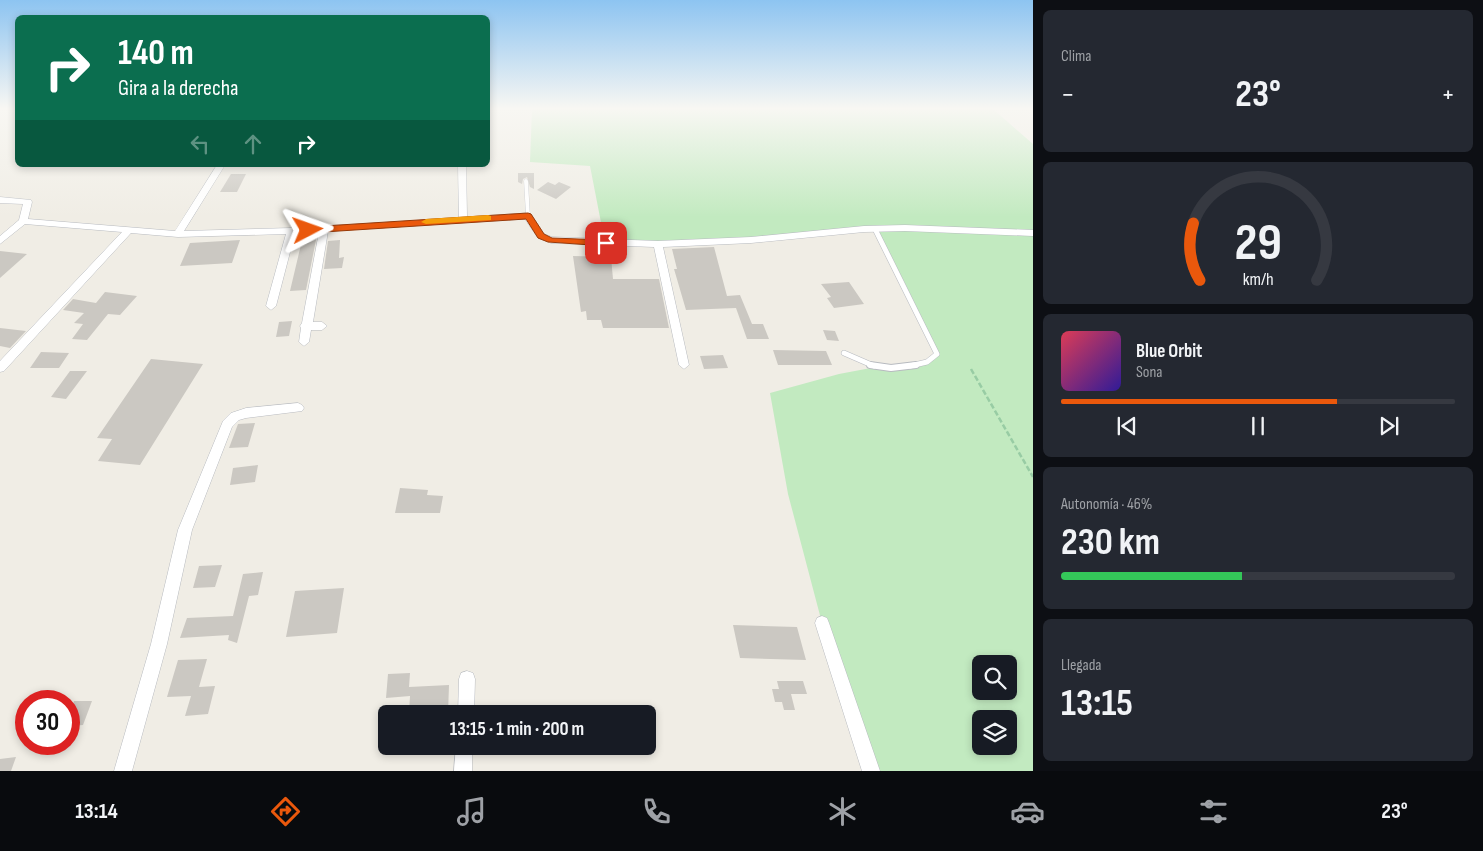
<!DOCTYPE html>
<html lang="es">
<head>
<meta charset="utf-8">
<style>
	body { margin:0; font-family:"Sofia Sans Condensed",sans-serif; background:#242831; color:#f1f3f6; height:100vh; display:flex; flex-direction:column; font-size:19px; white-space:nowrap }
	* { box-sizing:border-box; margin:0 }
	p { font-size:16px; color:#9ea1a6 }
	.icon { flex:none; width:28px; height:28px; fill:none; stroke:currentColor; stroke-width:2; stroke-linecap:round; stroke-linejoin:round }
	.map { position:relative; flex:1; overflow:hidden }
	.drawer { display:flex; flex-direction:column; gap:10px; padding:10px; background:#0d0f14; width:450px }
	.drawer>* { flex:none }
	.hud { position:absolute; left:15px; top:15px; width:475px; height:152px; border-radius:8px; box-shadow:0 2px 8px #0003; background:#0b6e4f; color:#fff; overflow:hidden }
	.controls { position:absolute; left:972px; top:655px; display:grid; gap:10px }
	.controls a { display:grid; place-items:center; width:45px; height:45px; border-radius:8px; background:#171b24; box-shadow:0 2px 8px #0003; font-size:25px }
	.speed { position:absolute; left:15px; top:690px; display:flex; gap:10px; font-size:25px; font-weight:700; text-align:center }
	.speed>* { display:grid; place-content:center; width:65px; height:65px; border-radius:50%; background:#171b24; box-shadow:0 2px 8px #0003; line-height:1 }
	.speed .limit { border:8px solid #d22; background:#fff; color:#111 }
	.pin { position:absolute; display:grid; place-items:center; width:42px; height:42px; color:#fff; margin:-21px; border-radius:10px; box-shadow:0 2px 8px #0006 }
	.me { position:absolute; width:55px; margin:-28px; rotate:86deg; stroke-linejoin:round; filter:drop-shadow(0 0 4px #0008) }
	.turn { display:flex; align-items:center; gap:18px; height:105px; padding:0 20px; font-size:22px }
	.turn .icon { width:65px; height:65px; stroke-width:2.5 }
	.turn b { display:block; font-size:35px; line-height:42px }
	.lanes { display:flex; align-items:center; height:48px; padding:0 20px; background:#0003; justify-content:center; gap:25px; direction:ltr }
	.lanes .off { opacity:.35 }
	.big { font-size:38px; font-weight:700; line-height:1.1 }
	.drawer .tile { flex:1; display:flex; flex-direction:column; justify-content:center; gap:8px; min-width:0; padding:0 18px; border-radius:8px; background:#242831 }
	.drawer .dial { align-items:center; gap:0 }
	.dial svg { height:130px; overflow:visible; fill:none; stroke:#363941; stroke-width:7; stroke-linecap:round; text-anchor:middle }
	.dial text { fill:#f1f3f6; stroke:none }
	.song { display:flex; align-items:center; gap:15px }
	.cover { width:60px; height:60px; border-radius:8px; background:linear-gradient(135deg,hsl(350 70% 55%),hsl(250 70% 35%)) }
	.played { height:5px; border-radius:2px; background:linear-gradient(90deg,#ea580c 70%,#363941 70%) }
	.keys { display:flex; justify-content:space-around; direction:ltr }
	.heat { display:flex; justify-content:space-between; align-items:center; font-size:28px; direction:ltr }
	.charge { height:8px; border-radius:4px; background:linear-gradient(90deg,#34c759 46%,#363941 0) }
	.trip { position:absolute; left:378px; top:705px; width:278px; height:50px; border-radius:8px; background:#171b24; box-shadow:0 2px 8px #0003; font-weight:700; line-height:50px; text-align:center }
	.tabs { display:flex; height:80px; justify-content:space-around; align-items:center; background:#090b0e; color:#9ea1a6 }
	.tabs .icon { width:35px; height:35px }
	.tabs .on { color:#ea580c }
	.tabs b { font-size:22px; color:#f1f3f6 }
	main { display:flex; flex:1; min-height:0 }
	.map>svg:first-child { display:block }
	.green { fill:#c2eac0; fill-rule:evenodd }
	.building { fill:#cbc8c2 }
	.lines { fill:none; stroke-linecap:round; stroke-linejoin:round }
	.lane-far2-casing { stroke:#b8bbc0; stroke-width:4.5 }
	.lane-far1-casing { stroke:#b8bbc0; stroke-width:6 }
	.lane-casing { stroke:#b8bbc0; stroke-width:8 }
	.street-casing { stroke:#b8bbc0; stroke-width:1 }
	.path { stroke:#98cca4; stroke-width:2.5; stroke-dasharray:5.5 2.5; stroke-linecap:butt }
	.lane-far2 { stroke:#fff; stroke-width:4 }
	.lane-far1 { stroke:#fff; stroke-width:5 }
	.lane { stroke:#fff; stroke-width:6 }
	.street { fill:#fff; fill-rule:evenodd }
	.route { fill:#ea580c; stroke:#983908 }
	.slow { fill:#f59e0b }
</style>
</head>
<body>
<main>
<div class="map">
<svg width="1033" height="771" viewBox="0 0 1033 771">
	<rect width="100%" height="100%" fill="#f0ede5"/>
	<!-- green -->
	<path class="green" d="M 532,109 L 993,109 L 1033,144 L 1033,771 L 871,771 L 822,623 L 788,494 L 770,393 L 839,374 L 876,367 L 928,363 L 935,359 L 937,353 L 875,229 L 751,240 L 605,243 L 590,166 L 530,162 ZM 981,664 L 1009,664 L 1009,691 L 981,691 ZM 981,719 L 1009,719 L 1009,746 L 981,746 Z"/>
	<!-- building -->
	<path class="building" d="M 518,173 L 534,173 L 534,189 L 530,187 L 527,177 L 523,179 L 522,184 L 518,182 Z
		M 231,174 L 246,174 L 237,192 L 220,192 Z
		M 548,182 L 555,185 L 559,182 L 571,187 L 556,199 L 537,190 Z
		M 317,235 L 306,290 L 290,291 L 303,236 Z
		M 240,240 L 232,263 L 180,266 L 190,243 Z
		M 340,240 L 339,258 L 344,257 L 342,268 L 324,269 L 328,241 Z
		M 714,247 L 727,296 L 740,295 L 752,324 L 763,324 L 769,339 L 747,339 L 736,308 L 686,310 L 674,269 L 677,269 L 672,249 Z
		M 0,251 L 27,254 L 0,278 Z
		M 573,256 L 611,257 L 613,279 L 659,279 L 669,328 L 603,328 L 601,320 L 587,320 L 586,311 L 581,312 Z
		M 849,282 L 864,304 L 834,308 L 827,298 L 831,297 L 821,284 Z
		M 105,292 L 137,296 L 120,315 L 108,314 L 87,340 L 72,339 L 83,324 L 74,323 L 84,313 L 63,310 L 73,299 L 96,303 Z
		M 292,321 L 289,336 L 276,337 L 279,322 Z
		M 0,328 L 26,331 L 10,348 L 0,346 Z
		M 823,330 L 835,331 L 839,341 L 827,340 Z
		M 773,350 L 826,351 L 832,365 L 778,365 Z
		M 41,352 L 69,353 L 59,368 L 30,368 Z
		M 723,355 L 728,368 L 704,369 L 700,356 Z
		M 151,359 L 203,364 L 140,465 L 98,461 L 112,439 L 97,438 Z
		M 70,371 L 87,371 L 66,399 L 51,397 Z
		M 255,423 L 248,447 L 229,448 L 238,424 Z
		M 258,465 L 255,482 L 230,485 L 233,468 Z
		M 400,488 L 428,490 L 427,495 L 443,496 L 440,513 L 395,513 Z
		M 222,565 L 215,587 L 193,588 L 199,566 Z
		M 263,572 L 258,595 L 249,596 L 237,643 L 228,640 L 229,635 L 180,638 L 187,618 L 233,616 L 243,574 Z
		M 344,588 L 337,633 L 286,637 L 295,591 Z
		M 733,625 L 797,627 L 806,660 L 740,658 Z
		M 207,659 L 199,687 L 215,686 L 208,714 L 185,716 L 191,696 L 167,697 L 178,660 Z
		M 410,673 L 409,687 L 449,685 L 448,714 L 409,714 L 410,696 L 386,698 L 388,674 Z
		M 777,681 L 803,681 L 807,694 L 791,694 L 795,710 L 784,710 L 782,702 L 775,702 L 772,689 L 779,689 Z
		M 74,701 L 92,701 L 83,725 L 69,726 L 69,714 Z
		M 16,757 L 11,771 L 0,771 L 0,759 Z"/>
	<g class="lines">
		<defs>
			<path id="lane-far2" d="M 526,181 L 528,216"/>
			<path id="lane-far1" d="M 875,229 L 937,354 L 927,362 L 910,366
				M 844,353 L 874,366"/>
			<path id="lane" d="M 870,365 L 891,368 L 916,365"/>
			<path id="street" d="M 217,165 L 225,165 L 184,231 L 291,228 L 459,218 L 458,165 L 466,165 L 467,217 L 528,213 L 531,214 L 544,234 L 552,237 L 658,241 L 751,237 L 864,226 L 905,225 L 1033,230 L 1033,236 L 905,231 L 864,232 L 751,243 L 663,247 L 689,365 L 684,369 L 679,365 L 654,247 L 551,243 L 538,238 L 525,219 L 328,231 L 313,322 L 322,322 L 327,326 L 322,330 L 311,330 L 309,342 L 304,346 L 299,342 L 301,328 L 300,326 L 302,323 L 319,232 L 295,233 L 276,306 L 271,310 L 266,306 L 286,234 L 178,237 L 131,233 L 4,371 L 0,372 L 0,361 L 122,232 L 25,224 L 0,244 L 0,236 L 19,220 L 23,204 L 0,203 L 0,197 L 31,200 L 32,202 L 28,219 L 175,231 Z
				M 298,403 L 302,405 L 304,408 L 302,411 L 246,418 L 239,420 L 232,427 L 192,530 L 167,644 L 132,771 L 114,771 L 151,644 L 178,530 L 223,421 L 231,413 L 246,408 Z
				M 822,616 L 827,618 L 829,623 L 880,771 L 862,771 L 815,623 L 817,618 Z
				M 467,671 L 473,673 L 475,679 L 474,714 L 458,714 L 459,679 L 461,673 Z
				M 456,746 L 472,746 L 472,771 L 454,771 Z"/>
		</defs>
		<!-- lane-far2 casing -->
		<use href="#lane-far2" class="lane-far2-casing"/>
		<!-- lane-far1 casing -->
		<use href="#lane-far1" class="lane-far1-casing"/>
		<!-- lane casing -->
		<use href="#lane" class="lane-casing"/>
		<!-- street casing -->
		<use href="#street" class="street-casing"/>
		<!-- path -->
		<path class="path" d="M 971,369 L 1033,477"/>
		<!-- lane-far2 -->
		<use href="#lane-far2" class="lane-far2"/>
		<!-- lane-far1 -->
		<use href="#lane-far1" class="lane-far1"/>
		<!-- lane -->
		<use href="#lane" class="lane"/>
		<!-- street -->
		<use href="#street" class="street"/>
	</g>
	<!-- sky -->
	<linearGradient id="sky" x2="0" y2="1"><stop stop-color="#8dc4f1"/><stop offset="0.5" stop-color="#f8f7f3"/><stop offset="1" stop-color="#f8f7f3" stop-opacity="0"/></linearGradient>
	<rect width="1033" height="217" fill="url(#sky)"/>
	<!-- route -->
	<path class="route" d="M 528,213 L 531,214 L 544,234 L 552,238 L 606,240 L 610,243 L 606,246 L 548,242 L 538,238 L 526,219 L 308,233 L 303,230 L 308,227 Z"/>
	<!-- slow -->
	<path class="slow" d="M 488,215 L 491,216 L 491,220 L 426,224 L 421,222 L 426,219 Z"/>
</svg>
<div class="controls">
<a><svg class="icon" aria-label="search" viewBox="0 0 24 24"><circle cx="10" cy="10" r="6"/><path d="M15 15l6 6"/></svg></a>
<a><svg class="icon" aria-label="layers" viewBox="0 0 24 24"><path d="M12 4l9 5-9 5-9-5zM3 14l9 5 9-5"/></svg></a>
</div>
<div class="speed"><div class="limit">30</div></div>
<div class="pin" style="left:606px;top:243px;background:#d93025"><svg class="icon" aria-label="arrive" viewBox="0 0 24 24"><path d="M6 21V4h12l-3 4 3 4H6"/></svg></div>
<svg class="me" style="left:308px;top:230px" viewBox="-20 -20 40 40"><path d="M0-17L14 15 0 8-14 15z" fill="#ea580c" stroke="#fff" stroke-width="4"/></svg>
<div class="trip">13:15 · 1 min · 200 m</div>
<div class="hud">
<div class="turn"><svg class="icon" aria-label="right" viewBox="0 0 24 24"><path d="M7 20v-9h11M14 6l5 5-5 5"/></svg><div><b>140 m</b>Gira a la derecha</div></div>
<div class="lanes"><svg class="icon off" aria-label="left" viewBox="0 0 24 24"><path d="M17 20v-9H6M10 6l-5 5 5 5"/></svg><svg class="icon off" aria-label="ahead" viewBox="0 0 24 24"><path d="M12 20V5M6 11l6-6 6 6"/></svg><svg class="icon" aria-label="right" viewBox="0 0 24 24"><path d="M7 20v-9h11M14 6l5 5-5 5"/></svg></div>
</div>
</div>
<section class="drawer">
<div class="tile"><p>Clima</p>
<div class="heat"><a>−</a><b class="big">23°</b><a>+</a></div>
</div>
<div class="tile dial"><svg viewBox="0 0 100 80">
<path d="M14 69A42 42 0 1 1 86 69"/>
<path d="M14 69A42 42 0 0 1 10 34" stroke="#ea580c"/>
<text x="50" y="56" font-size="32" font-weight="700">29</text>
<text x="50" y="72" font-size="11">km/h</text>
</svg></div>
<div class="tile">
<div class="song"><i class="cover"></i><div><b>Blue Orbit</b><p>Sona</p></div></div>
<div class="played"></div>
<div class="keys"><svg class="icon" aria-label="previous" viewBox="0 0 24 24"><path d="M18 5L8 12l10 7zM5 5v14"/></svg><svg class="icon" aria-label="pause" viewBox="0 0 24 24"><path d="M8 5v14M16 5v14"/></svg><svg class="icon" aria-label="next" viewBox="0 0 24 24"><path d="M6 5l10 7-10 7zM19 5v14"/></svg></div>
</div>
<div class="tile"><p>Autonomía · 46%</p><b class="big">230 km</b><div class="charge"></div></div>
<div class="tile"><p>Llegada</p><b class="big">13:15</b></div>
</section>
</main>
<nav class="tabs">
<b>13:14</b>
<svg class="icon on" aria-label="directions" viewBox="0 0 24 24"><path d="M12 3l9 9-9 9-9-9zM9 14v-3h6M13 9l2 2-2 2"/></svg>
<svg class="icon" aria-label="music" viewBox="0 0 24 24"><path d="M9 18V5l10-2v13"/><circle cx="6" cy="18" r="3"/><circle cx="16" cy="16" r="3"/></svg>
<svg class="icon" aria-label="phone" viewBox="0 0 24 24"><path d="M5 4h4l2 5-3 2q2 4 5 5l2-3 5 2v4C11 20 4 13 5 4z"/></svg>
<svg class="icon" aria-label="climate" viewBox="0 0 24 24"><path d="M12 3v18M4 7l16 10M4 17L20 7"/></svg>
<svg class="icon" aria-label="car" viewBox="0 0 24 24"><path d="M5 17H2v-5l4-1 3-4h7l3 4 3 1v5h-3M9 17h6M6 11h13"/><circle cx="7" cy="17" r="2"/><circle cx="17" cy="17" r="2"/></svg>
<svg class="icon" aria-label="filters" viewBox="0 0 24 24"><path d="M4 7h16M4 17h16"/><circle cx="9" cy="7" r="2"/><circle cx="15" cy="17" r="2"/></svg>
<b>23°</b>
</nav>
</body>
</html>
